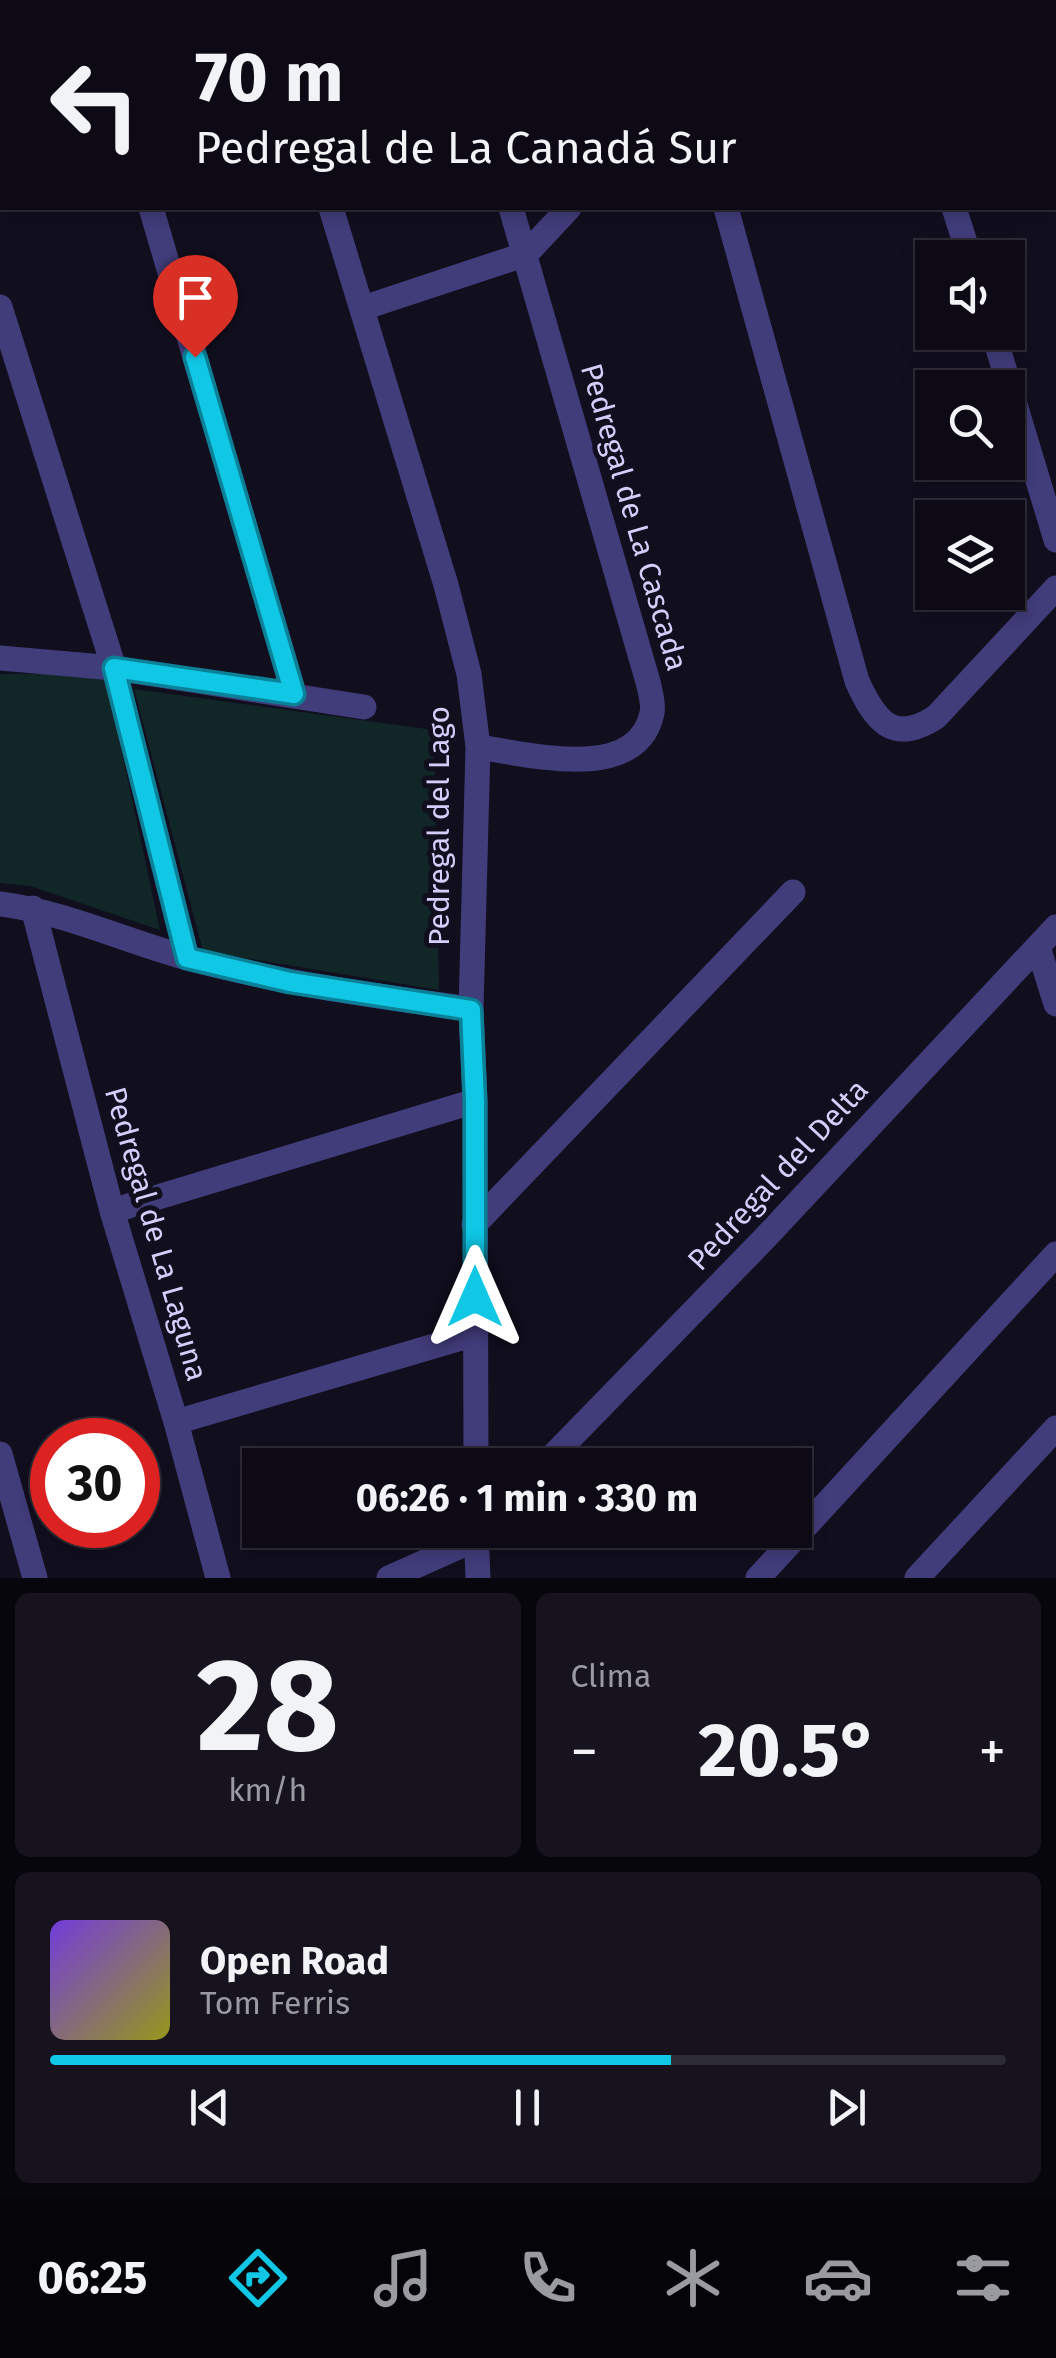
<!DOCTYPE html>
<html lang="es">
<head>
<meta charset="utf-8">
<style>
	body { margin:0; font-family:"Fira Sans",sans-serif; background:#16131f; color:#f1f3f6; height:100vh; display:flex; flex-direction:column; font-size:38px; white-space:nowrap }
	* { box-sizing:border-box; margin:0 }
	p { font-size:32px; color:#9a9aa1 }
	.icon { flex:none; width:55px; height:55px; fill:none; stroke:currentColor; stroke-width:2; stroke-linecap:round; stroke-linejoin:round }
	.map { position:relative; height:1578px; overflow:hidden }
	.drawer { display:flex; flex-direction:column; gap:15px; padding:15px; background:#07060c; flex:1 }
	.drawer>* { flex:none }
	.top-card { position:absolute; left:0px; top:0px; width:1058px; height:210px; box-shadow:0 5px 15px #0003,0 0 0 2px #2d2b35; background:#0d0a16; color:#f1f3f6; overflow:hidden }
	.fabs { position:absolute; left:915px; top:240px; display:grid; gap:20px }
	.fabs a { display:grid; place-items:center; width:110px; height:110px; border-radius:0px; background:#0d0a16; box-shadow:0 5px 15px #0003,0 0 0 2px #2d2b35; font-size:50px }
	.speed { position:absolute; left:30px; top:1418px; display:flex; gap:20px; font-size:50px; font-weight:700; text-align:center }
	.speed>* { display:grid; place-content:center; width:130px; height:130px; border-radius:50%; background:#0d0a16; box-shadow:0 5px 15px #0003,0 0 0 2px #2d2b35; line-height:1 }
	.speed .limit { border:15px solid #d22; background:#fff; color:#111 }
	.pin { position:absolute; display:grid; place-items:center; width:85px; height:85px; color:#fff; margin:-102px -42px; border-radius:50% 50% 50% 0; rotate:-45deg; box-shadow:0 0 10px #0007 }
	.pin .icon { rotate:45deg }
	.me { position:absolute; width:110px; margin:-55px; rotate:0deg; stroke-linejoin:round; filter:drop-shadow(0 0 8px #0008) }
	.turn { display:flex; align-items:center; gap:35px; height:210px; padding:0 30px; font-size:45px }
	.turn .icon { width:130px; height:130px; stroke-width:2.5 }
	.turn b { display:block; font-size:70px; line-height:85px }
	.big { font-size:75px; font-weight:700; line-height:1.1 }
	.drawer .tile { flex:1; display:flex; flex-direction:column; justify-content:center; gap:15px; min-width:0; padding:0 35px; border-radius:15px; background:#16131f }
	.drawer .dial { align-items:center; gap:0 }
	.dial b { font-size:130px; line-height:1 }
	.song { display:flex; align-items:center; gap:30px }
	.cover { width:120px; height:120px; border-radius:15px; background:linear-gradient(135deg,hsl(260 70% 55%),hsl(60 70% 35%)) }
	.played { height:10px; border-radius:5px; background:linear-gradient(90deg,#10c7e6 65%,#2d2b35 65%) }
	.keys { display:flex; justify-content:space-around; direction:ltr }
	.heat { display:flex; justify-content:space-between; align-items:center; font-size:55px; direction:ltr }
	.drawer .tiles { flex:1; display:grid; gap:15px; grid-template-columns:1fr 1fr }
	.tile:last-child { grid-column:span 2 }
	.trip { position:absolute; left:242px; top:1448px; width:570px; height:100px; border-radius:0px; background:#0d0a16; box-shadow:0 5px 15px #0003,0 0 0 2px #2d2b35; font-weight:700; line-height:100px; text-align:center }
	.menu { display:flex; height:160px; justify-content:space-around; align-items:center; background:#050409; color:#9a9aa1 }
	.menu .icon { width:70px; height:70px }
	.menu .current { color:#10c7e6 }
	.menu b { font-size:45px; color:#f1f3f6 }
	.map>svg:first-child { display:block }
	.green { fill:#112727 }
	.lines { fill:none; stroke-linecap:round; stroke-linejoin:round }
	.minor { stroke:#413c7a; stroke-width:25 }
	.route-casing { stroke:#0a8196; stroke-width:25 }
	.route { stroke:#10c7e6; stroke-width:18 }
	.labels { text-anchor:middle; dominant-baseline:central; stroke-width:10; stroke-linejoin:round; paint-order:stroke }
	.street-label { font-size:30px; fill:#d5cefc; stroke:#110e1e }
</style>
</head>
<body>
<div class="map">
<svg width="1056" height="1578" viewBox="0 0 1056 1578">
	<rect width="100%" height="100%" fill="#110e1e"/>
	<!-- green -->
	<path class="green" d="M 105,673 L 160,930 L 30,886 L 0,883 L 0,674 Z
		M 134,689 L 434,730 L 439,990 L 203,951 Z"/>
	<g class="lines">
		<!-- minor -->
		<path class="minor" d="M 15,0 L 26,2
			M 90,0 L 91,2
			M 269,0 L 274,2
			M 447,0 L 448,2
			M 886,0 L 887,2
			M 376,2 L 383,0
			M 762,2 L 764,0
			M 151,208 L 294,693
			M 331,208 L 446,585 L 469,674 L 478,747 L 471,1009 L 475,1101 L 476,1465
			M 726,208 L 857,681 C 875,721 893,745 936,717 L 1056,588
			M 954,208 L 970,258
			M 0,307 L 114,668 L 187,958
			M 363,308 L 526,254 L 569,208
			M 993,332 L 1056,540
			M 0,658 L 114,668 L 364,707
			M 478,747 C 528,754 637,784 652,713 C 654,704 650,691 648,682 L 511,208
			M 0,904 C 63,912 123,940 184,957 C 278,983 375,996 471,1009
			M 33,908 L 112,1211 L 176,1422 L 218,1578
			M 1038,947 L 1056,1004
			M 112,1211 L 475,1101
			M 474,1225 L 793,892
			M 176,1422 L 475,1334
			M 0,1454 L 35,1578
			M 544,1465 L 764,1239 L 1056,927
			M 476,1530 L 478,1578
			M 389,1578 L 476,1539 L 484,1530
			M 758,1578 L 1056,1254
			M 917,1578 L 1056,1428"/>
	</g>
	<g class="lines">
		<defs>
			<path id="route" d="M 195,357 L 294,694 L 114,668 L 187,958 L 290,982 L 471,1010 L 475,1101 L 475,1297"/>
		</defs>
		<!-- route casing -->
		<use href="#route" class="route-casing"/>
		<!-- route -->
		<use href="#route" class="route"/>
	</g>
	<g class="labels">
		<!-- street labels -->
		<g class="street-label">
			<text transform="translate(634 517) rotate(74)">Pedregal de La Cascada</text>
			<text transform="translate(439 826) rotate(-90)">Pedregal del Lago</text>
			<text transform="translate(778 1175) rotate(-47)">Pedregal del Delta</text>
			<text transform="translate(156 1234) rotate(74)">Pedregal de La Laguna</text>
		</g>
	</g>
</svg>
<div class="fabs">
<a><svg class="icon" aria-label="sound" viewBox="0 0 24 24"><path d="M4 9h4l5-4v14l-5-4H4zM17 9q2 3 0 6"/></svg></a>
<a><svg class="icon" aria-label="search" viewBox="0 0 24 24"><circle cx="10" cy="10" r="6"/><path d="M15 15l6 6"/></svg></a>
<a><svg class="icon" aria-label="layers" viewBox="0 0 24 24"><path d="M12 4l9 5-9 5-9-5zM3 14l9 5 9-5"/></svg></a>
</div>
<div class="speed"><div class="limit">30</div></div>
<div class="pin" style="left:195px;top:357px;background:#d93025"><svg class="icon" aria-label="arrive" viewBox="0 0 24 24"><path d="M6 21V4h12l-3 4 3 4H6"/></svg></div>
<svg class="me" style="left:475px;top:1297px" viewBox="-20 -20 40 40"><path d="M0-17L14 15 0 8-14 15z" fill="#10c7e6" stroke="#fff" stroke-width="4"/></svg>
<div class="trip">06:26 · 1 min · 330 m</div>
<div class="top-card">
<div class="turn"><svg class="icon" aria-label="left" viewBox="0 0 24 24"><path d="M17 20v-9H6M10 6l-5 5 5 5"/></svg><div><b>70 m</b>Pedregal de La Canadá Sur</div></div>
</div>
</div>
<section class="drawer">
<div class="tiles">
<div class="tile dial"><b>28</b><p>km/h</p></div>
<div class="tile"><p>Clima</p>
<div class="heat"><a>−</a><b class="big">20.5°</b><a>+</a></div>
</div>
<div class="tile">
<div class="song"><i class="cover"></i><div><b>Open Road</b><p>Tom Ferris</p></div></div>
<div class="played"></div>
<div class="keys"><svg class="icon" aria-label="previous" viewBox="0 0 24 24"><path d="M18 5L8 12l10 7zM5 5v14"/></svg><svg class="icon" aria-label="pause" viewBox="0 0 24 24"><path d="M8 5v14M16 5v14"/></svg><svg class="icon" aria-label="next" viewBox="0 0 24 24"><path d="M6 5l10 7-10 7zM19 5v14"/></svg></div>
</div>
</div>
</section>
<nav class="menu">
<b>06:25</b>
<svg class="icon current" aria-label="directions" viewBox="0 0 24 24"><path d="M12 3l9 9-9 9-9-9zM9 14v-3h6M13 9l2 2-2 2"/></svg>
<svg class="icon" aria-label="music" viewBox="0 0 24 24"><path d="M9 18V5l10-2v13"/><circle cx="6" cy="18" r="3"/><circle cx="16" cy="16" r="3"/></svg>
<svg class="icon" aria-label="phone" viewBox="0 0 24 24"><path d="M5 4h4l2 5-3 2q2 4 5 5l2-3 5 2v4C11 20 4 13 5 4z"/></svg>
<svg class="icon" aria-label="climate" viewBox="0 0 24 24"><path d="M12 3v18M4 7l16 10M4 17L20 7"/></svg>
<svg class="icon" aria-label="car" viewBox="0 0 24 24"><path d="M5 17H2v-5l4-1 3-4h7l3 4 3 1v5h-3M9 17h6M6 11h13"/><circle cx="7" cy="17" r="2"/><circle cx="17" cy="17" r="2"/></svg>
<svg class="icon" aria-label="filters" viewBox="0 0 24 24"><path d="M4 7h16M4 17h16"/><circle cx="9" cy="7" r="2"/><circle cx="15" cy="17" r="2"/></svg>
</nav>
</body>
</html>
